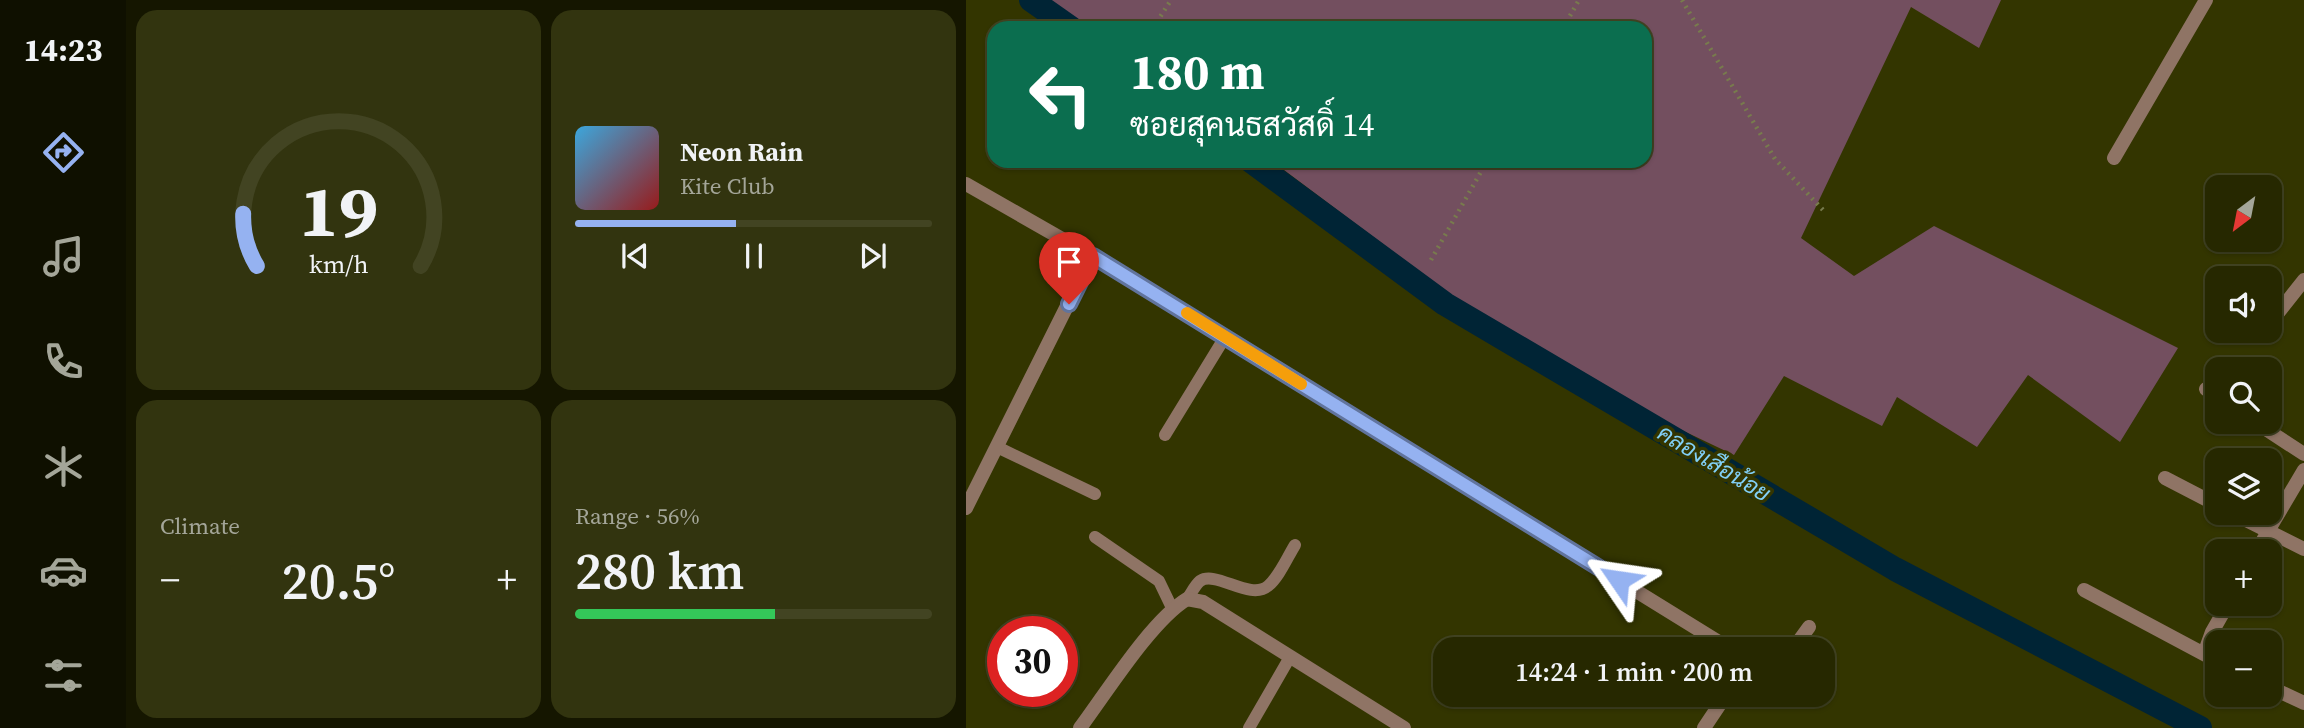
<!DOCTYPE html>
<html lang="en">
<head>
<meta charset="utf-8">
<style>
	body { margin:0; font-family:"Source Serif 4",Sarabun,serif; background:#32340f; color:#f1f3f6; height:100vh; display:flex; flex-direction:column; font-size:26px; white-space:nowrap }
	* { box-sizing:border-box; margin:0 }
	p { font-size:23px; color:#a4a699 }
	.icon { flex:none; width:38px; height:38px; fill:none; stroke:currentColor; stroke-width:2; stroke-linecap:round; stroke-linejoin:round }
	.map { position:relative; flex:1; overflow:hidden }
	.panel { display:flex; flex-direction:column; gap:10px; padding:10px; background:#151600; width:840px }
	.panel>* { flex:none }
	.guide { position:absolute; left:21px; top:21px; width:665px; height:147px; border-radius:21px; box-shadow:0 2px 5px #0004,0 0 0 2px #424422; background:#0b6e4f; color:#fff; overflow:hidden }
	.needle { width:46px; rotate:212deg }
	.tools { position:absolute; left:1239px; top:175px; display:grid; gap:14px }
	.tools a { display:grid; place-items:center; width:77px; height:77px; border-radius:14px; background:#262800; box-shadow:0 2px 5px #0004,0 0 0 2px #424422; font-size:35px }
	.speed { position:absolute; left:21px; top:616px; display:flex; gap:14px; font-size:35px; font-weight:700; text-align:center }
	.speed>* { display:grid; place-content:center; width:91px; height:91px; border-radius:50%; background:#262800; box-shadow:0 2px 5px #0004,0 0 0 2px #424422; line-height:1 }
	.speed .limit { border:10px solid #d22; background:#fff; color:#111 }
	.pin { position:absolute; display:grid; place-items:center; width:60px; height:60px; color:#fff; margin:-72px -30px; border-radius:50% 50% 50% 0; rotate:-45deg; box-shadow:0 0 7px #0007 }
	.pin .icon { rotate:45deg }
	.me { position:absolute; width:77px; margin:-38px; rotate:302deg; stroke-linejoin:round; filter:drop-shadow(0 0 5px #0008) }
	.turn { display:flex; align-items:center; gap:24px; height:147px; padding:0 28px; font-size:32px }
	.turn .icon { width:91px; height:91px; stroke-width:2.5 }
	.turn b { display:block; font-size:49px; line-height:60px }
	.big { font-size:52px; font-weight:600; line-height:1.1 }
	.panel .card { flex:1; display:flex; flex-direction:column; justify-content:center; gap:10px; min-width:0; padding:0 24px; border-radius:21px; background:#32340f }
	.panel .dial { align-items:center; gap:0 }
	.dial svg { height:182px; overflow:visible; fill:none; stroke:#424422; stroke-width:7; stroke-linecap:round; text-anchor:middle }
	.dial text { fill:#f1f3f6; stroke:none }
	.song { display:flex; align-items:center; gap:21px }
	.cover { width:84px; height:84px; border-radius:10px; background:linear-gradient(135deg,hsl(200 70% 55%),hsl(0 70% 35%)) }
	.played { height:7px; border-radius:4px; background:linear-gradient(90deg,#95b2f1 45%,#424422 45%) }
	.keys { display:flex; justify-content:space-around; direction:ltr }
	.heat { display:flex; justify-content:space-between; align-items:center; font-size:38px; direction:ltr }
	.charge { height:10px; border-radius:5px; background:linear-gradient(90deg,#34c759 56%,#424422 0) }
	.panel .tiles { flex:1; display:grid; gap:10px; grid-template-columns:repeat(2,1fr) }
	.trip { position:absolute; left:467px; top:637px; width:402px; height:70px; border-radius:21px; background:#262800; box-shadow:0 2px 5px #0004,0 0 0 2px #424422; font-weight:600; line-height:70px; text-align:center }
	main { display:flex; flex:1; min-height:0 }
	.tabs { display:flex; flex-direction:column; width:126px; justify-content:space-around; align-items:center; background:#0f1000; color:#a4a699 }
	.tabs .icon { width:49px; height:49px }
	.tabs .active { color:#95b2f1 }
	.tabs b { font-size:32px; color:#f1f3f6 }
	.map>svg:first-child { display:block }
	.green { fill:#734f5f }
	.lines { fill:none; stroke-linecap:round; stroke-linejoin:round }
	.canal { stroke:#002435; stroke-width:24 }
	.path { stroke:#787b4d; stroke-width:4.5; stroke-dasharray:2 5; stroke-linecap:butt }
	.service { stroke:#8f7465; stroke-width:12 }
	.minor { stroke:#8f7465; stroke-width:14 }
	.route-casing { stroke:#61749d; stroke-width:18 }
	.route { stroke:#95b2f1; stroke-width:12 }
	.slow { stroke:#f59e0b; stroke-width:12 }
	.labels { text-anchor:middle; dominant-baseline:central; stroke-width:7; stroke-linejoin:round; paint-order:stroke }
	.water-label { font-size:23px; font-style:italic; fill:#82d0f7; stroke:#333500 }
</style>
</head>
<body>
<main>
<nav class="tabs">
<b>14:23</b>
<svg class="icon active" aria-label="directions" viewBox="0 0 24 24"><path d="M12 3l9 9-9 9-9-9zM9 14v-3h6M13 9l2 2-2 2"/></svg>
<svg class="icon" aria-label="music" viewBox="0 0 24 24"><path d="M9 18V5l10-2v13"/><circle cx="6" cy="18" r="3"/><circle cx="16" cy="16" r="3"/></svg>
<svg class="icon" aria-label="phone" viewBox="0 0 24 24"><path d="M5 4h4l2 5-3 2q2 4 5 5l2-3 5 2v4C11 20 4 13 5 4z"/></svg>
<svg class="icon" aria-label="climate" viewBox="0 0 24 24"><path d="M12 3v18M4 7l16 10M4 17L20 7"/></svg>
<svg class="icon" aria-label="car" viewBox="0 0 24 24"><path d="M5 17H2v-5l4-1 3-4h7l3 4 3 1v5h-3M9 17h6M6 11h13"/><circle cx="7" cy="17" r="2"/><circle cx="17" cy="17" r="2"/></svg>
<svg class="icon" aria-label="filters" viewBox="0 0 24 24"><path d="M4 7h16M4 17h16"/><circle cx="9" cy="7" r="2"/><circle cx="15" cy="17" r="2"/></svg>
</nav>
<section class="panel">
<div class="tiles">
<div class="card dial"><svg viewBox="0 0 100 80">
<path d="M14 69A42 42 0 1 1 86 69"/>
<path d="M14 69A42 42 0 0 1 8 46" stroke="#95b2f1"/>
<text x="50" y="56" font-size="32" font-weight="700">19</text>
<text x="50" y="72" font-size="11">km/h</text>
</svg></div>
<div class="card">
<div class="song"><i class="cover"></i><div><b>Neon Rain</b><p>Kite Club</p></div></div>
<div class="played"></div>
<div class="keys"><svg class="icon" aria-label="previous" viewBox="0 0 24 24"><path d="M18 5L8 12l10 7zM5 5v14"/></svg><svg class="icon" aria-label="pause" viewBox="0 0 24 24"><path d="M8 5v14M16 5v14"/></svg><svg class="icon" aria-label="next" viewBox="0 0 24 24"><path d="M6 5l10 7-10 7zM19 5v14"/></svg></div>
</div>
<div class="card"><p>Climate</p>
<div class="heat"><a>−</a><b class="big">20.5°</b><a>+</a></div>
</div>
<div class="card"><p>Range · 56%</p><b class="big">280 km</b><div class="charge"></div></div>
</div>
</section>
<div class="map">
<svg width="1338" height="728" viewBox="0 0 1338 728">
	<rect width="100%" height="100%" fill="#333500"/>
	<!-- green -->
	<path class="green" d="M 81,0 L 1035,0 L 1013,48 L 945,7 L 835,238 L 888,276 L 968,226 L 1212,348 L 1154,442 L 1062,375 L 1011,447 L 931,397 L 916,426 L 818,376 L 768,455 L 661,404 L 486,296 L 306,161 L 679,161 L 679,28 L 123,28 Z"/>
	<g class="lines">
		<!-- canal -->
		<path class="canal" d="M 65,0 L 105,28
			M 285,161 L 479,304 L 929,569 L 1234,728"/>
		<!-- path -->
		<path class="path" d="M 716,0 L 809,159 L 857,210
			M 187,28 L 205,0
			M 597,28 L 613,0
			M 465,260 L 521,161"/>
		<!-- service -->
		<path class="service" d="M 199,435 L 259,337
			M 31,447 L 129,494
			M 129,537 L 193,581 L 206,608
			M 221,599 C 225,594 229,585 234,581 C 250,570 284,601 302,586 C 313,577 321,558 329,545
			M 283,728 L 324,657"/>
		<!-- minor -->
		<path class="minor" d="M 1148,158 L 1240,0
			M 0,184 L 126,256 L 259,337 L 764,649
			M 1304,323 L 1338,280
			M 1240,389 L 1251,397
			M 1289,422 L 1338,454
			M 1199,478 L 1251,505
			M 0,508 L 126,256
			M 1266,513 L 1302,531 L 1338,470
			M 1291,551 L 1302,531 L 1338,549
			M 1118,590 L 1251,661
			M 827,649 L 843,627
			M 1238,654 L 1246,632 L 1262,604
			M 1304,687 L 1338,703
			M 114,728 C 141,692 185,621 221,599 L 237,602 L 438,728
			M 738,728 L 760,695"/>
	</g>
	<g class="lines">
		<defs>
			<path id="route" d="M 103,304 L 127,256 L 653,580"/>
		</defs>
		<!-- route casing -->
		<use href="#route" class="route-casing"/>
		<!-- route -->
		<use href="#route" class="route"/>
		<!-- slow -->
		<path class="slow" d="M 221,313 L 335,384"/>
	</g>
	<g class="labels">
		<!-- water labels -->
		<g class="water-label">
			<text transform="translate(748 463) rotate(31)">คลองเสือน้อย</text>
		</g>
	</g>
</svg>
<div class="tools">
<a><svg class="needle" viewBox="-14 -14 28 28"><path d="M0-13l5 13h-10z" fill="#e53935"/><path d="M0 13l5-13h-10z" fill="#a4a699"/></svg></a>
<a><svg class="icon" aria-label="sound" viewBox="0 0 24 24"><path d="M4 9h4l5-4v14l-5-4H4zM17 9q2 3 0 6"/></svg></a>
<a><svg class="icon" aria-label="search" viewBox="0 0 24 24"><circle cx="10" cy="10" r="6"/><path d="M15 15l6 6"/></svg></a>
<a><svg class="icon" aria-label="layers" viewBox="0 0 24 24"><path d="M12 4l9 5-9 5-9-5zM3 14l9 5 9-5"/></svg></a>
<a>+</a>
<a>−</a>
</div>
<div class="speed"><div class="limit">30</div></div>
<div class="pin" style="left:103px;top:304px;background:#d93025"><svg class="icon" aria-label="arrive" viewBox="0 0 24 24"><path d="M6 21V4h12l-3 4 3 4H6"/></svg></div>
<svg class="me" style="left:653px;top:580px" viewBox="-20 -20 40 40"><path d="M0-17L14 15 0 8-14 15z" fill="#95b2f1" stroke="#fff" stroke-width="4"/></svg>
<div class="trip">14:24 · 1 min · 200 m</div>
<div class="guide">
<div class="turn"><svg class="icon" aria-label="left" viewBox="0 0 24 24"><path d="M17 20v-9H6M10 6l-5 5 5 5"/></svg><div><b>180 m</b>ซอยสุคนธสวัสดิ์ 14</div></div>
</div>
</div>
</main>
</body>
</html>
